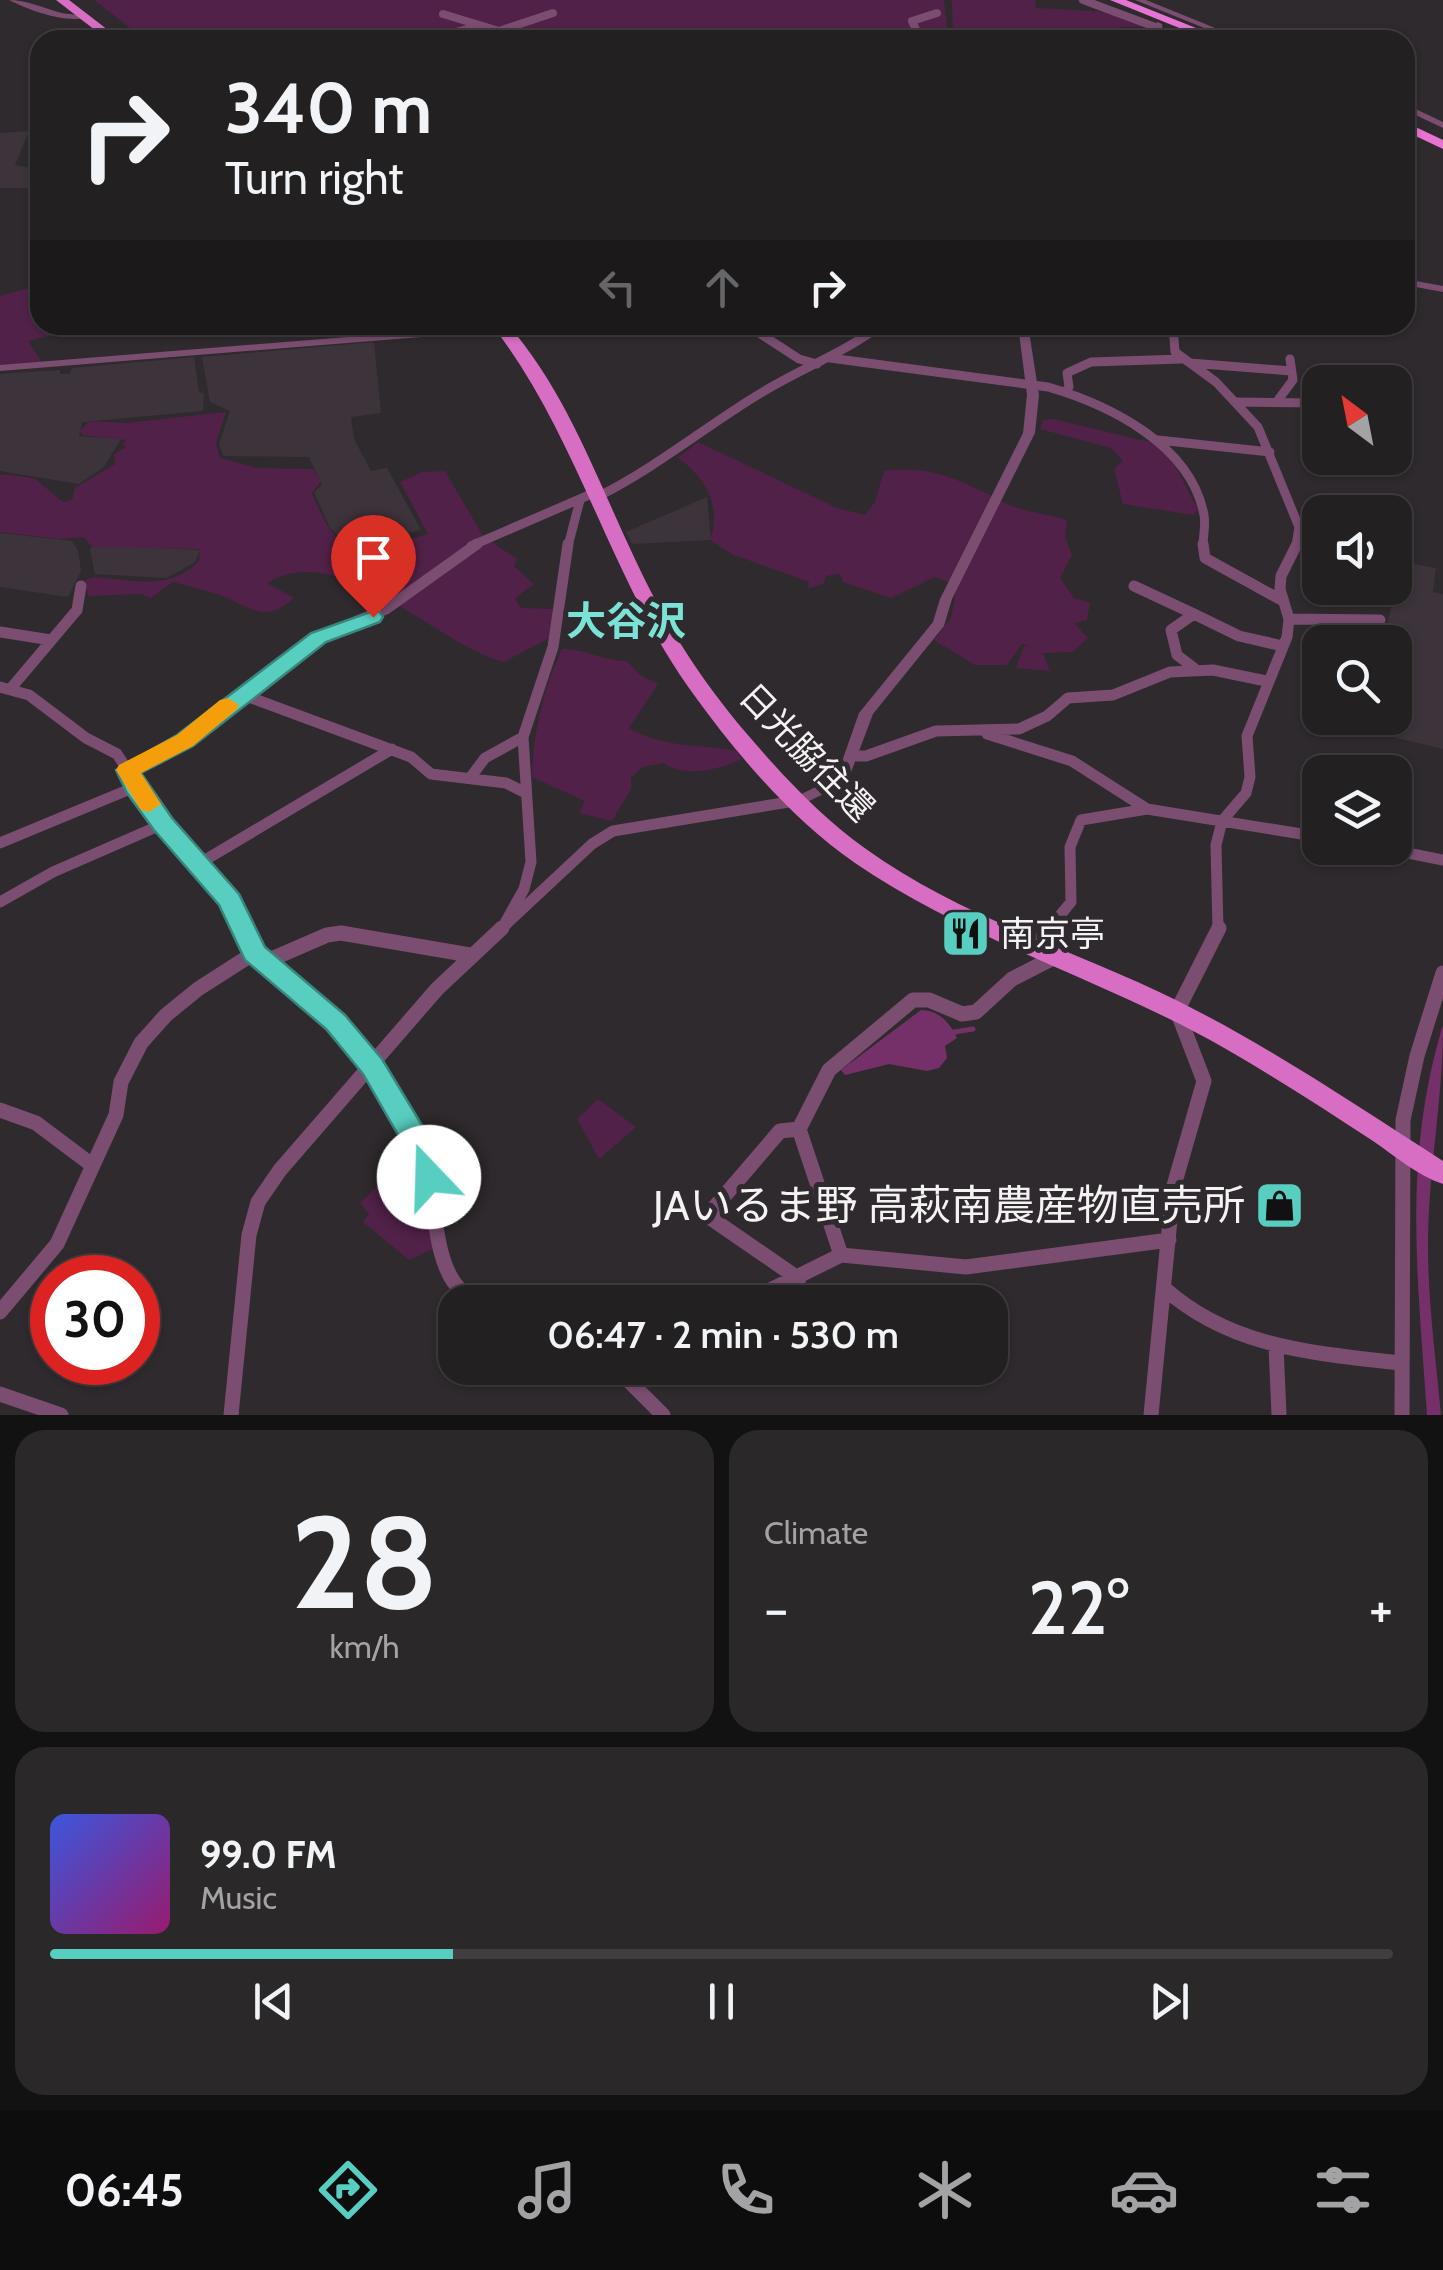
<!DOCTYPE html>
<html lang="en">
<head>
<meta charset="utf-8">
<style>
	body { margin:0; font-family:Cabin,"Noto Sans JP",sans-serif; background:#2b282a; color:#f1f3f6; height:100vh; display:flex; flex-direction:column; font-size:38px; white-space:nowrap }
	* { box-sizing:border-box; margin:0 }
	p { font-size:32px; color:#a3a3a5 }
	.icon { flex:none; width:55px; height:55px; fill:none; stroke:currentColor; stroke-width:2; stroke-linecap:round; stroke-linejoin:round }
	.map { position:relative; height:1415px; overflow:hidden }
	.sheet { display:flex; flex-direction:column; gap:15px; padding:15px; background:#131213; flex:1 }
	.sheet>* { flex:none }
	.hud { position:absolute; left:30px; top:30px; width:1385px; height:305px; border-radius:30px; box-shadow:0 2px 8px #0004,0 0 0 2px #403e40; background:#232022; color:#f1f3f6; overflow:hidden }
	.needle { width:65px; rotate:328deg }
	.fabs { position:absolute; left:1302px; top:365px; display:grid; gap:20px }
	.fabs a { display:grid; place-items:center; width:110px; height:110px; border-radius:20px; background:#232022; box-shadow:0 2px 8px #0004,0 0 0 2px #403e40; font-size:50px }
	.speed { position:absolute; left:30px; top:1255px; display:flex; gap:20px; font-size:50px; font-weight:700; text-align:center }
	.speed>* { display:grid; place-content:center; width:130px; height:130px; border-radius:50%; background:#232022; box-shadow:0 2px 8px #0004,0 0 0 2px #403e40; line-height:1 }
	.speed .limit { border:15px solid #d22; background:#fff; color:#111 }
	.pin { position:absolute; display:grid; place-items:center; width:85px; height:85px; color:#fff; margin:-102px -42px; border-radius:50% 50% 50% 0; rotate:-45deg; box-shadow:0 0 10px #0007 }
	.pin .icon { rotate:45deg }
	.me { position:absolute; width:110px; margin:-55px; rotate:339deg; stroke-linejoin:round; filter:drop-shadow(0 0 8px #0008) }
	.turn { display:flex; align-items:center; gap:35px; height:210px; padding:0 30px; font-size:45px }
	.turn .icon { width:130px; height:130px; stroke-width:2.5 }
	.turn b { display:block; font-size:70px; line-height:85px }
	.lanes { display:flex; align-items:center; height:95px; padding:0 30px; background:#0003; justify-content:center; gap:50px; direction:ltr }
	.lanes .off { opacity:.35 }
	.big { font-size:75px; font-weight:600; line-height:1.1 }
	.sheet .card { flex:1; display:flex; flex-direction:column; justify-content:center; gap:15px; min-width:0; padding:0 35px; border-radius:30px; background:#2b282a }
	.sheet .dial { align-items:center; gap:0 }
	.dial b { font-size:130px; line-height:1 }
	.song { display:flex; align-items:center; gap:30px }
	.cover { width:120px; height:120px; border-radius:15px; background:linear-gradient(135deg,hsl(230 70% 55%),hsl(320 70% 35%)) }
	.played { height:10px; border-radius:5px; background:linear-gradient(90deg,#58cec0 30%,#403e40 30%) }
	.keys { display:flex; justify-content:space-around; direction:ltr }
	.heat { display:flex; justify-content:space-between; align-items:center; font-size:55px; direction:ltr }
	.sheet .tiles { flex:1; display:grid; gap:15px; grid-template-columns:1fr 1fr }
	.card:last-child { grid-column:span 2 }
	.trip { position:absolute; left:438px; top:1285px; width:570px; height:100px; border-radius:30px; background:#232022; box-shadow:0 2px 8px #0004,0 0 0 2px #403e40; font-weight:600; line-height:100px; text-align:center }
	.dock { display:flex; height:160px; justify-content:space-around; align-items:center; background:#0e0d0e; color:#a3a3a5 }
	.dock .icon { width:70px; height:70px }
	.dock .active { color:#58cec0 }
	.dock b { font-size:45px; color:#f1f3f6 }
	.map>svg:first-child { display:block }
	.built { fill:#3d343b }
	.green { fill:#522149 }
	.water { fill:#753069 }
	.lines { fill:none; stroke-linecap:round; stroke-linejoin:round }
	.stream { stroke:#753069; stroke-width:5 }
	.minor-far3 { stroke:#7b4d71; stroke-width:8 }
	.minor-far2 { stroke:#7b4d71; stroke-width:9 }
	.minor-far1 { stroke:#7b4d71; stroke-width:11 }
	.minor { stroke:#7b4d71; stroke-width:15 }
	.tertiary { fill:#7b4d71; fill-rule:evenodd }
	.trunk { fill:#d86ec4; fill-rule:evenodd }
	.motorway { fill:#e773d2; fill-rule:evenodd }
	.route { fill:#58cec0; stroke:#39867d; stroke-width:2.5 }
	.slow { fill:#f59e0b }
	.labels { text-anchor:middle; dominant-baseline:central; stroke-width:10; stroke-linejoin:round; paint-order:stroke }
	.street-label { font-size:35px; fill:#f5f2f4; stroke:#2f2a2d }
	.poi-label { font-size:35px; fill:#f5f2f4; stroke:#2f2a2d; text-anchor:start }
	.quarter-label { font-size:40px; font-weight:bold; fill:#7ae3d6; stroke:#2f2a2d }
	.near-poi-label { font-size:42px; fill:#f5f2f4; stroke:#2f2a2d; text-anchor:end }
</style>
</head>
<body>
<div class="map">
<svg width="1443" height="1415" viewBox="0 0 1443 1415">
	<rect width="100%" height="100%" fill="#2f2a2d"/>
	<!-- built -->
	<path class="built" d="M 29,131 L 15,165 L 40,170 L 40,188 L 0,188 L 0,133 Z
		M 374,342 L 381,413 L 351,417 L 354,439 L 371,471 L 387,468 L 421,530 L 349,546 L 330,528 L 314,492 L 322,485 L 309,457 L 223,456 L 219,444 L 230,411 L 210,402 L 202,357 Z
		M 194,357 L 199,392 L 204,393 L 203,411 L 82,422 L 79,436 L 121,439 L 104,467 L 79,484 L 0,471 L 0,374 L 60,370 L 60,374 L 69,374 L 72,368 Z
		M 707,497 L 711,540 L 632,544 L 626,532 Z
		M 0,533 L 72,541 L 78,550 L 81,571 L 68,597 L 0,587 Z
		M 93,545 L 200,550 L 195,562 L 167,578 L 95,574 L 90,550 Z
		M 1403,557 L 1414,559 L 1414,564 L 1436,568 L 1433,592 L 1443,594 L 1443,749 L 1376,733 L 1378,719 L 1375,718 L 1395,718 L 1395,642 L 1383,642 Z"/>
	<!-- green -->
	<path class="green" d="M 94,0 L 944,0 L 949,40 L 146,40 Z
		M 952,0 L 1035,0 L 1036,8 L 1128,13 L 1150,22 L 1141,27 L 1121,27 L 1124,40 L 953,40 Z
		M 40,285 L 40,325 L 66,325 L 68,331 L 28,341 L 43,364 L 0,371 L 0,296 Z
		M 226,412 L 216,443 L 220,458 L 257,468 L 313,469 L 321,481 L 312,493 C 342,567 361,554 428,534 L 400,482 L 422,472 L 445,471 L 483,536 L 517,559 L 514,566 L 534,584 L 515,598 L 521,608 L 553,609 L 551,637 L 504,662 C 434,643 340,538 267,583 L 294,598 C 263,626 248,605 220,595 C 205,590 189,586 173,582 L 151,598 L 140,594 L 88,596 L 85,580 L 95,577 C 131,580 171,591 199,561 L 200,549 L 92,547 L 84,537 L 59,539 L 0,532 L 0,474 L 34,478 L 63,502 L 72,500 L 75,488 L 115,464 L 114,454 L 126,447 L 122,444 L 127,440 L 83,435 L 80,431 L 90,421 L 126,423 Z
		M 1053,419 L 1153,443 L 1173,461 L 1198,510 L 1193,515 L 1123,504 L 1114,469 L 1123,461 L 1111,448 L 1040,429 L 1043,420 Z
		M 698,442 L 837,508 L 865,515 L 875,502 L 884,471 C 931,464 965,482 1005,503 C 1023,512 1048,514 1067,520 L 1065,537 L 1072,555 L 1060,578 L 1074,598 L 1090,603 L 1087,620 L 1074,623 L 1088,638 L 1073,652 L 1043,653 L 1050,671 L 1016,668 L 1024,646 L 1030,646 L 1022,644 L 1007,665 L 975,665 L 934,640 L 951,618 L 957,585 L 935,577 L 891,598 L 843,582 L 840,574 L 826,576 L 824,583 L 808,589 L 809,582 L 732,554 L 710,540 C 723,507 705,477 678,458 Z
		M 562,649 C 586,649 599,660 627,661 L 640,675 L 658,684 L 629,728 C 662,748 701,744 736,751 L 742,759 C 718,770 686,778 663,763 L 643,767 L 631,777 L 631,789 L 612,821 L 579,813 L 585,801 L 532,777 C 533,732 543,689 562,649 Z
		M 598,1099 L 636,1127 L 599,1159 L 577,1119 Z
		M 419,1156 L 421,1204 L 434,1248 L 409,1260 L 363,1222 L 369,1214 L 360,1203 L 382,1182 Z"/>
	<!-- water -->
	<path class="water" d="M 921,1010 C 939,1010 950,1023 957,1038 L 945,1046 L 947,1058 L 939,1068 L 927,1071 L 889,1064 L 845,1075 L 841,1070 Z
		M 1443,1025 C 1443,1100 1428,1172 1428,1247 C 1428,1302 1436,1360 1441,1415 L 1427,1415 C 1418,1279 1402,1159 1443,1025 Z"/>
	<g class="lines">
		<!-- stream -->
		<path class="stream" d="M 954,1032 L 973,1029"/>
		<!-- minor-far3 -->
		<path class="minor-far3" d="M 1083,0 L 1158,28
			M 443,14 L 499,31 L 553,13
			M 427,40 L 474,27
			M 915,40 L 918,34 L 912,21 L 937,13"/>
		<!-- minor-far2 -->
		<path class="minor-far2" d="M 1173,325 L 1175,352 L 1216,382 L 1258,427 L 1299,527 L 1296,546
			M 750,327 L 799,359 L 817,364
			M 830,358 L 1048,387 C 1110,405 1191,445 1204,515 C 1206,525 1203,536 1203,546
			M 1190,363 L 1291,371
			M 1065,392 L 1069,387 L 1067,373 L 1091,362 L 1181,359
			M 1278,400 L 1293,380 L 1290,359
			M 1237,402 L 1320,403
			M 1158,440 L 1270,452
			M 599,496 C 657,467 706,426 761,393 C 800,369 844,353 881,325
			M 471,546 L 596,492
			M 568,546 L 580,500"/>
		<!-- minor-far1 -->
		<path class="minor-far1" d="M 1203,544 L 1205,558 L 1283,601
			M 1134,586 L 1194,614
			M 1289,619 L 1380,620
			M 0,632 L 51,640
			M 1194,668 L 1177,655 L 1171,630 L 1194,614 L 1239,636 L 1283,646
			M 0,687 L 29,695 L 86,738 L 117,754 L 163,824 L 230,901 L 244,930
			M 12,687 L 77,610 L 81,586
			M 241,694 L 411,757 L 431,774 L 506,783 L 526,793
			M 987,734 L 1072,761 L 1147,809 L 1320,837
			M 854,756 L 866,756 L 936,731 L 1019,729 L 1047,716 L 1068,698 L 1113,695 L 1170,672 L 1213,670 L 1266,681
			M 128,770 L 185,740 L 319,637 L 386,609 L 477,544
			M 470,778 L 485,758 L 523,737
			M 0,843 L 135,787
			M 1383,848 L 1443,860
			M 200,863 L 392,749
			M 0,902 L 53,872 L 163,824
			M 505,923 L 524,889 L 531,862 L 523,737 L 553,647 L 568,544
			M 500,930 L 592,844 L 613,831 L 795,801
			M 1048,930 L 1071,902 L 1070,847 L 1081,820 L 1147,809
			M 1218,930 L 1216,845 L 1222,821 L 1246,793 L 1250,777 L 1247,736 L 1287,637 L 1289,619 L 1280,589 L 1281,576 L 1297,544"/>
		<!-- minor -->
		<path class="minor" d="M 242,928 C 261,969 301,990 333,1020 C 359,1045 411,1119 423,1153 C 436,1189 431,1267 463,1292 C 469,1296 478,1299 484,1302
			M 1035,946 L 1050,928
			M 267,961 L 327,935 L 341,933 L 470,955
			M 0,1110 L 36,1123 L 92,1165
			M 799,1129 L 780,1131 L 714,1208 L 712,1219 L 799,1279
			M 841,1255 L 799,1129 L 829,1070 L 913,1000 L 929,1000 L 962,1014 L 976,1012 L 1012,979 L 1057,956
			M 1164,1288 C 1231,1348 1314,1353 1400,1363
			M 746,1302 L 841,1255 L 966,1267 L 1169,1240
			M 0,1312 L 57,1244 L 116,1115 L 121,1082 L 141,1043 L 166,1015 L 198,989 L 254,953
			M 1276,1346 L 1279,1415
			M 616,1368 L 663,1415
			M 0,1394 L 61,1415
			M 231,1415 L 249,1235 L 258,1202 L 280,1170 L 437,989 L 502,928
			M 1151,1415 L 1173,1189 L 1204,1081 L 1177,1011 L 1219,928
			M 1402,1415 L 1403,1120 L 1417,1056 L 1443,973"/>
		<!-- tertiary -->
		<path class="tertiary" d="M 9,0 C 26,0 41,7 58,12 C 68,15 80,14 90,17 C 66,24 31,11 9,0 Z
			M 1135,0 L 1146,0 L 1245,40 L 1234,40 Z
			M 1158,22 L 1162,24 L 1164,40 L 1156,40 L 1154,24 Z
			M 1405,104 L 1443,122 L 1443,128 L 1405,110 Z
			M 1405,279 L 1443,286 L 1443,292 L 1405,285 Z
			M 461,325 L 487,325 L 482,328 L 422,337 L 0,371 L 0,365 L 422,331 Z
			M 1018,325 L 1028,325 L 1039,395 L 1035,433 L 952,599 L 944,626 L 873,714 L 850,775 L 834,789 L 803,804 L 793,804 L 791,801 L 793,798 L 824,783 L 839,770 L 859,713 L 933,622 L 940,599 L 1023,433 L 1027,395 Z"/>
		<!-- trunk -->
		<path class="trunk" d="M 56,0 L 69,0 L 121,40 L 108,40 Z
			M 492,325 L 508,325 C 566,391 597,479 634,557 C 664,622 700,679 747,734 C 783,776 821,817 866,849 C 960,917 1075,950 1178,1001 C 1270,1047 1356,1105 1443,1161 L 1443,1184 C 1418,1176 1395,1156 1373,1141 C 1324,1109 1276,1078 1226,1049 C 1106,980 969,941 855,863 C 793,820 738,756 694,695 C 610,580 579,437 492,325 Z"/>
		<!-- motorway -->
		<path class="motorway" d="M 1110,0 L 1126,0 L 1226,40 L 1209,40 Z
			M 1405,122 L 1443,140 L 1443,149 L 1405,131 Z"/>
	</g>
	<!-- route -->
	<path class="route" d="M 373,611 L 380,612 L 383,617 L 380,622 L 326,642 L 193,746 L 141,773 L 172,818 L 239,894 L 265,947 L 345,1015 L 382,1059 L 434,1145 L 443,1177 L 439,1185 L 429,1189 L 418,1185 L 409,1154 L 363,1074 L 326,1029 L 245,960 L 219,905 L 154,830 L 127,793 L 116,770 L 177,735 L 311,633 Z"/>
	<!-- slow -->
	<path class="slow" d="M 228,698 L 239,705 L 236,710 L 193,746 L 141,773 L 161,804 L 149,812 L 141,810 L 116,770 L 119,765 L 177,735 L 220,700 Z"/>
	<!-- icons -->
	<defs>
		<symbol id="restaurant-square" viewBox="-11 -11 22 22"><rect x="-9" y="-9" width="18" height="18" rx="4" fill="#58cec0" stroke="#2f2a2d"/><path d="M-5-6h1v4h1v-4h1v4h1v-4h1v5L-1.5 .5V6h-2V.5L-5-1ZM5-6V6H3V1.5H1.5Q1.5-4 5-6Z" fill="#111"/></symbol>
		<symbol id="shop-square" viewBox="-11 -11 22 22"><rect x="-9" y="-9" width="18" height="18" rx="4" fill="#58cec0" stroke="#2f2a2d"/><path d="M-5-2.5h2.3a2.7 3.5 0 0 1 5.4 0H5L5.5 6h-11ZM-1.5-2.5h3a1.5 2.3 0 0 0-3 0Z" fill="#111"/></symbol>
	</defs>
	<g fill-rule="evenodd">
		<use href="#restaurant-square" x="938" y="906" width="55" height="55"/>
		<use href="#shop-square" x="1252" y="1178" width="55" height="55"/>
	</g>
	<g class="labels">
		<!-- street labels -->
		<g class="street-label">
			<text transform="translate(807 752) rotate(46)">日光脇往還</text>
		</g>
		<!-- poi labels -->
		<g class="poi-label">
			<text x="1000" y="933">南京亭</text>
		</g>
		<!-- quarter labels -->
		<g class="quarter-label">
			<text x="626" y="620">大谷沢</text>
		</g>
		<!-- near-poi labels -->
		<g class="near-poi-label">
			<text x="1245" y="1205">JAいるま野 高萩南農産物直売所</text>
		</g>
	</g>
</svg>
<div class="fabs">
<a><svg class="needle" viewBox="-14 -14 28 28"><path d="M0-13l5 13h-10z" fill="#e53935"/><path d="M0 13l5-13h-10z" fill="#a3a3a5"/></svg></a>
<a><svg class="icon" aria-label="sound" viewBox="0 0 24 24"><path d="M4 9h4l5-4v14l-5-4H4zM17 9q2 3 0 6"/></svg></a>
<a><svg class="icon" aria-label="search" viewBox="0 0 24 24"><circle cx="10" cy="10" r="6"/><path d="M15 15l6 6"/></svg></a>
<a><svg class="icon" aria-label="layers" viewBox="0 0 24 24"><path d="M12 4l9 5-9 5-9-5zM3 14l9 5 9-5"/></svg></a>
</div>
<div class="speed"><div class="limit">30</div></div>
<div class="pin" style="left:373px;top:617px;background:#d93025"><svg class="icon" aria-label="arrive" viewBox="0 0 24 24"><path d="M6 21V4h12l-3 4 3 4H6"/></svg></div>
<svg class="me" style="left:429px;top:1177px" viewBox="-20 -20 40 40"><circle r="19" fill="#fff"/><path d="M0-13L10 11 0 6-10 11z" fill="#58cec0"/></svg>
<div class="trip">06:47 · 2 min · 530 m</div>
<div class="hud">
<div class="turn"><svg class="icon" aria-label="right" viewBox="0 0 24 24"><path d="M7 20v-9h11M14 6l5 5-5 5"/></svg><div><b>340 m</b>Turn right</div></div>
<div class="lanes"><svg class="icon off" aria-label="left" viewBox="0 0 24 24"><path d="M17 20v-9H6M10 6l-5 5 5 5"/></svg><svg class="icon off" aria-label="ahead" viewBox="0 0 24 24"><path d="M12 20V5M6 11l6-6 6 6"/></svg><svg class="icon" aria-label="right" viewBox="0 0 24 24"><path d="M7 20v-9h11M14 6l5 5-5 5"/></svg></div>
</div>
</div>
<section class="sheet">
<div class="tiles">
<div class="card dial"><b>28</b><p>km/h</p></div>
<div class="card"><p>Climate</p>
<div class="heat"><a>−</a><b class="big">22°</b><a>+</a></div>
</div>
<div class="card">
<div class="song"><i class="cover"></i><div><b>99.0 FM</b><p>Music</p></div></div>
<div class="played"></div>
<div class="keys"><svg class="icon" aria-label="previous" viewBox="0 0 24 24"><path d="M18 5L8 12l10 7zM5 5v14"/></svg><svg class="icon" aria-label="pause" viewBox="0 0 24 24"><path d="M8 5v14M16 5v14"/></svg><svg class="icon" aria-label="next" viewBox="0 0 24 24"><path d="M6 5l10 7-10 7zM19 5v14"/></svg></div>
</div>
</div>
</section>
<nav class="dock">
<b>06:45</b>
<svg class="icon active" aria-label="directions" viewBox="0 0 24 24"><path d="M12 3l9 9-9 9-9-9zM9 14v-3h6M13 9l2 2-2 2"/></svg>
<svg class="icon" aria-label="music" viewBox="0 0 24 24"><path d="M9 18V5l10-2v13"/><circle cx="6" cy="18" r="3"/><circle cx="16" cy="16" r="3"/></svg>
<svg class="icon" aria-label="phone" viewBox="0 0 24 24"><path d="M5 4h4l2 5-3 2q2 4 5 5l2-3 5 2v4C11 20 4 13 5 4z"/></svg>
<svg class="icon" aria-label="climate" viewBox="0 0 24 24"><path d="M12 3v18M4 7l16 10M4 17L20 7"/></svg>
<svg class="icon" aria-label="car" viewBox="0 0 24 24"><path d="M5 17H2v-5l4-1 3-4h7l3 4 3 1v5h-3M9 17h6M6 11h13"/><circle cx="7" cy="17" r="2"/><circle cx="17" cy="17" r="2"/></svg>
<svg class="icon" aria-label="filters" viewBox="0 0 24 24"><path d="M4 7h16M4 17h16"/><circle cx="9" cy="7" r="2"/><circle cx="15" cy="17" r="2"/></svg>
</nav>
</body>
</html>
